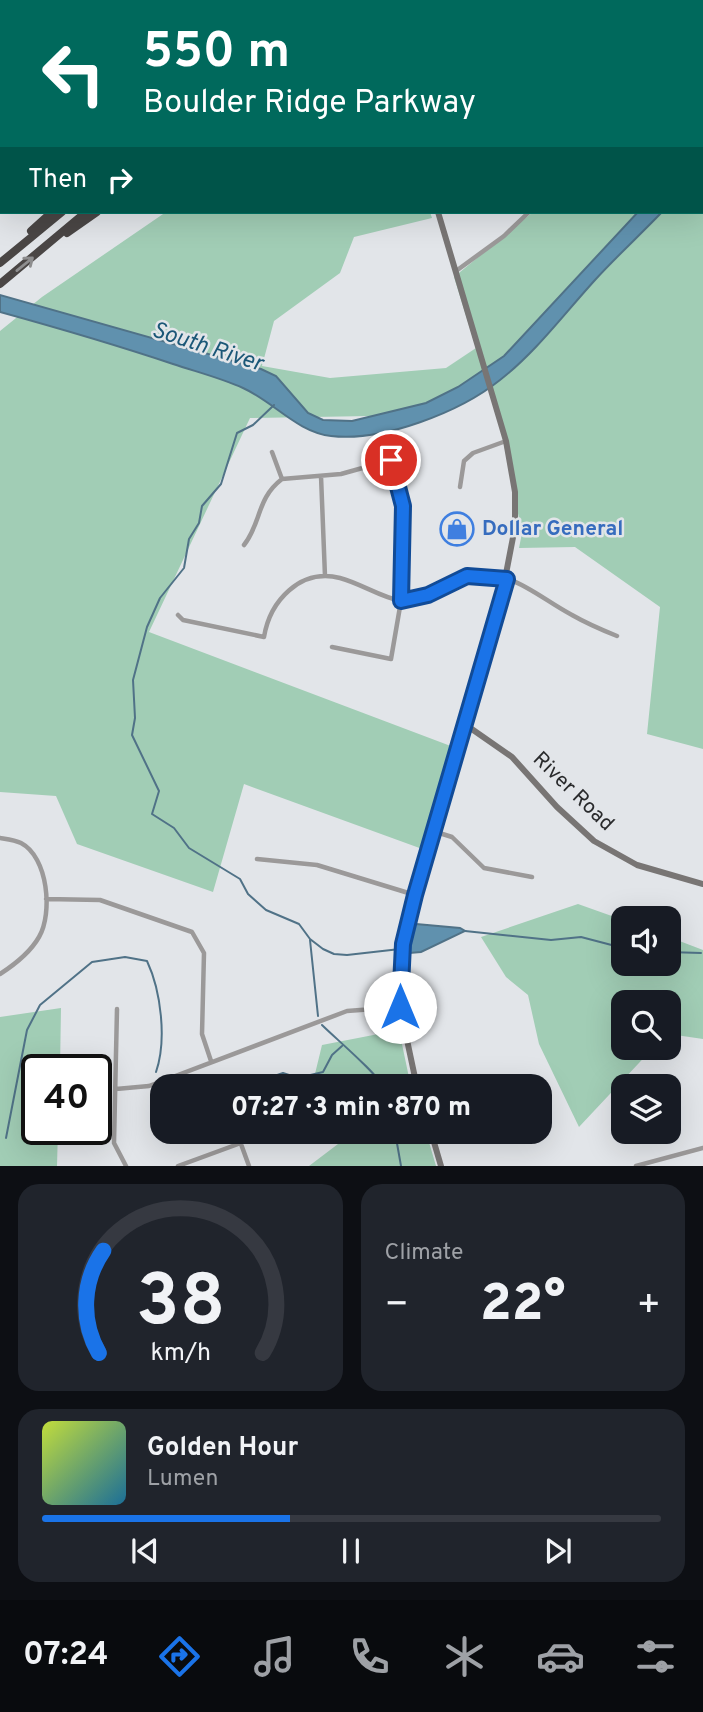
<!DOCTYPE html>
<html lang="en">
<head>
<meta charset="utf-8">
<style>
	body { margin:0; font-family:Overpass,sans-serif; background:#20242c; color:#f1f3f6; height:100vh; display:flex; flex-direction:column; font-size:26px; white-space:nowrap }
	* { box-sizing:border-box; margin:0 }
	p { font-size:23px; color:#9ea1a6 }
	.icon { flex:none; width:38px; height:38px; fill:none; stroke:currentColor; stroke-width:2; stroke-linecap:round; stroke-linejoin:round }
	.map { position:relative; height:1166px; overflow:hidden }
	.drawer { display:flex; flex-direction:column; gap:18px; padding:18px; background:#0d0f14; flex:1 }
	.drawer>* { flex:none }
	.hud { position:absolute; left:0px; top:0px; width:704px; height:214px; box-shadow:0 7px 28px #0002; background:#00695c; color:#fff; overflow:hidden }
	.buttons { position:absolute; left:611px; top:906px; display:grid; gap:14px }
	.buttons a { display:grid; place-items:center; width:70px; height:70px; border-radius:14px; background:#171b24; box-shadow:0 7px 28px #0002; font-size:35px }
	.speed { position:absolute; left:21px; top:1054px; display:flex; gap:14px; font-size:35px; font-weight:700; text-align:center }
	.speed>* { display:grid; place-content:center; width:91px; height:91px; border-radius:50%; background:#171b24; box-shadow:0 7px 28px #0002; line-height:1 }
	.speed .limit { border:4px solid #111; border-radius:10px; background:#fff; color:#111 }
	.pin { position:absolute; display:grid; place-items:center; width:60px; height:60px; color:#fff; margin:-30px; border:4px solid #fff; border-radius:50%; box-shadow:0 2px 7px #0007 }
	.me { position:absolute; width:77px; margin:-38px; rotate:0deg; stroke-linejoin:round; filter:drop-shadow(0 0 5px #0008) }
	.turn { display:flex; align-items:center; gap:24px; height:147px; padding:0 28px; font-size:32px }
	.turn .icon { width:91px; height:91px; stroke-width:2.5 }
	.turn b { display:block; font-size:49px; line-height:60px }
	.then { display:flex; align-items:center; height:66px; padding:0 28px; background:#0003; gap:14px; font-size:26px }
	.big { font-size:52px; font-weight:800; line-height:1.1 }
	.drawer .tile { flex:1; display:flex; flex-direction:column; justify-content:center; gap:10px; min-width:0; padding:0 24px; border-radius:21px; background:#20242c }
	.drawer .dial { align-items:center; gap:0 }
	.dial svg { height:182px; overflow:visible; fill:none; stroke:#363941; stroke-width:7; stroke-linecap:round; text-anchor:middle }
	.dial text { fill:#f1f3f6; stroke:none }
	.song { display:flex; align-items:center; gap:21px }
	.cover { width:84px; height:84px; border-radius:10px; background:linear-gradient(135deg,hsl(70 70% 55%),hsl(200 70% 35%)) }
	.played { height:7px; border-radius:4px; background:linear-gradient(90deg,#1a73e8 40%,#363941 40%) }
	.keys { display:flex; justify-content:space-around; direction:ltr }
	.heat { display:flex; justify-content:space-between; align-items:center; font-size:38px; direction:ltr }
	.drawer .tiles { flex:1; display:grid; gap:18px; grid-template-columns:1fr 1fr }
	.tile:last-child { grid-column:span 2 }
	.trip { position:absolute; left:150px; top:1074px; width:402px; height:70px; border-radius:21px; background:#171b24; box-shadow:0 7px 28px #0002; font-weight:800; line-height:70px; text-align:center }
	.tab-bar { display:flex; height:112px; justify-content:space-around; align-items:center; background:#090b0e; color:#9ea1a6 }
	.tab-bar .icon { width:49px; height:49px }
	.tab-bar .current { color:#1a73e8 }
	.tab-bar b { font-size:32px; color:#f1f3f6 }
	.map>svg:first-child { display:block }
	.green { fill:#a1cdb5 }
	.water { fill:#6091ae; stroke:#507287; stroke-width:2 }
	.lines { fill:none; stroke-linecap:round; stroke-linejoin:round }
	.stream { stroke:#507287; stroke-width:2 }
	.street { stroke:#9b9999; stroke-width:4.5 }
	.secondary { stroke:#787574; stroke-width:6 }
	.highway { stroke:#4a4645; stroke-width:8 }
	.oneway { stroke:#8e8e8f }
	.route-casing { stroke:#114b97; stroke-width:18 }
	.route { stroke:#1a73e8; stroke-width:12 }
	.labels { text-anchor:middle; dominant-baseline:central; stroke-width:5; stroke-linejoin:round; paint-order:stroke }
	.shop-label { font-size:21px; font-weight:bold; fill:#366cbe; stroke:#e2e5e9; text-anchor:start }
	.street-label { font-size:21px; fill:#292a2c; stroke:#e2e5e9 }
	.water-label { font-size:23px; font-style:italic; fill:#1b5777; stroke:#e2e5e9 }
</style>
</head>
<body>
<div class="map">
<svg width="703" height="1166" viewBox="0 0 703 1166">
	<rect width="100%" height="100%" fill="#e2e5e9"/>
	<!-- green -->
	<path class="green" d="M 0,0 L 195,0 L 2,2 L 0,151 Z
		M 703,16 L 703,749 L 647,734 L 660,607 L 575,547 L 519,548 L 522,533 L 492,386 L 428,415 L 250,418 L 149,632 L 456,748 L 425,850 L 244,784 L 213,892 L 77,844 L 56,796 L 0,792 L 0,331 L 42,297 L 166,212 L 430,212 L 432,218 L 354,237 L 340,273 L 274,321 L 262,366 L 330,378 L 446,368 L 476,348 L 454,277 L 533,212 L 702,212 Z
		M 578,904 L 623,920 L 623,964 L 668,964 L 669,937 L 703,950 L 703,1039 L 669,1034 L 668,1003 L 623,1003 L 623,1048 L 653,1048 L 579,1127 L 539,1044 L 528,995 L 506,977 L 481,937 Z
		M 61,1008 L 60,1069 L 37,1069 L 37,1129 L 58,1129 L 57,1166 L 0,1166 L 0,1017 Z
		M 399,1030 L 411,1087 L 317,1087 L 314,1078 L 322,1045 Z
		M 334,1132 L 426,1132 L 436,1166 L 309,1166 L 338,1144 Z"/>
	<!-- water -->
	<path class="water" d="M 638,212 L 662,212 C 640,235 616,257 595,280 C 564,314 536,352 500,380 C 460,412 383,442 331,436 C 297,432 274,402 243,388 C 221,378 197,372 173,364 C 116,345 58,328 0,312 L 0,295 L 261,369 L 276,376 L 308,413 L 323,420 L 352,421 L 426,403 L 458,387 L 504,356 Z
		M 416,924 L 460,928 L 465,931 L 421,952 L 410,953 L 409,933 Z"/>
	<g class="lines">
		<!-- stream -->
		<path class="stream" d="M 274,405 L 253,425 L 237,433 L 221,484 L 202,506 L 199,523 L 189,539 L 184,568 L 160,598 L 147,627 L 133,680 L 135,718 L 132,735 L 159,791 L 152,814 L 174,828 L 189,848 L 240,879 L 248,894 L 266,910 L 299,924 L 310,939 L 323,949 L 334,954 L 347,955 L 400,949
			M 465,931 L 551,940 L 581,937 L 623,948
			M 310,940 L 318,1016
			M 668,952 L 701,953
			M 322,1025 C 335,1038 379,1075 383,1087
			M 243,1087 L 283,1073 L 298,1078 L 323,1072 L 332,1055 L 342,1046
			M 154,1111 L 159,1120 L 163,1119
			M 395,1132 L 401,1166
			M 6,1138 L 27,1030 L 40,1005 L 92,962 L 125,957 L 147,961 C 161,991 167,1040 156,1072"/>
		<!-- street -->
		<path class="street" d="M 702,19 L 703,17
			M 456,271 L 504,236 L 529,212
			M 272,452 L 282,479
			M 321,476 L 325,576
			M 460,487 L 464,461 L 473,453 L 506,441
			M 244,545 C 262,522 256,499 282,479 L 341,474 L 391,460 L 404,522 L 401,601 L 391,659 L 332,647
			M 178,615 L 183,620 L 264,637 C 270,601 300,568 340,578 C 362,584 380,597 401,601 C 427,600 443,581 467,576 C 508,566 539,598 572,615 C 586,623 602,630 617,636
			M 433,831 L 452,837 L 484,868 L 532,877
			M 0,838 C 6,839 15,840 21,843 C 48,857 53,913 39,937 C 31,951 14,965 0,974
			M 257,859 L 317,865 L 415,895
			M 46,899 L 100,900 L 192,932 L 204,953 L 202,1034 L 211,1061
			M 117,1009 L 114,1143 L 126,1166
			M 116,1089 L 149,1086 L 347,1011 L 400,1007
			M 241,1144 L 249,1166
			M 178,1166 L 249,1140 L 280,1132
			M 636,1166 L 703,1148"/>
		<!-- secondary -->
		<path class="secondary" d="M 345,0 L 346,2
			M 353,0 L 354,2
			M 466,725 L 512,757 L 557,807 L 594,841 L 637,865 L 703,884
			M 417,1087 L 400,1007 L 403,944 L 433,831 L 499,610 L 515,527 L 515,492 L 506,441 L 438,212
			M 431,1132 L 441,1166"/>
		<!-- highway -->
		<path class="highway" d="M 263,2 L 264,0
			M 314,2 L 316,0
			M 338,2 L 340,0
			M 395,2 L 396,0
			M 31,231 L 52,212
			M 67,233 L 97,212
			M 0,263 L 62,212
			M 0,284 L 86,212"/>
	</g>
	<!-- one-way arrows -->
	<defs><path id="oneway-shaft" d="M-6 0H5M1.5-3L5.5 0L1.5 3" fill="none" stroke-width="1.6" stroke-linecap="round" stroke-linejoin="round" transform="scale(1.75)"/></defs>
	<use class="oneway" href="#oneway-shaft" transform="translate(25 264) rotate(-39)"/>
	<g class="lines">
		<defs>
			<path id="route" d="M 391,460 L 403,506 L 401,601 L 428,595 L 467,576 L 507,579 L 415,895 L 403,944 L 400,1007"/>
		</defs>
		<!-- route casing -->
		<use href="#route" class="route-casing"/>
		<!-- route -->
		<use href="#route" class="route"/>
	</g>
	<!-- icons -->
	<defs>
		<symbol id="shop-ring" viewBox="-11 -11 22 22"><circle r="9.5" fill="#e2e5e9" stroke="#3f7fe0" stroke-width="1.5"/><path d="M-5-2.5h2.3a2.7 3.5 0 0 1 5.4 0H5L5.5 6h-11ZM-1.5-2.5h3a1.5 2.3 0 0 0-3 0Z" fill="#3f7fe0"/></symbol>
	</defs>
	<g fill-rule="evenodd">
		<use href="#shop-ring" x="438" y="510" width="38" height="38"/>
	</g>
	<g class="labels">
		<!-- shop labels -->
		<g class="shop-label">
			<text x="482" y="529">Dollar General</text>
		</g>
		<!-- street labels -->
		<g class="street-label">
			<text transform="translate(573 792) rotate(44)">River Road</text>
		</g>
		<!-- water labels -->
		<g class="water-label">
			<text transform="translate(207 348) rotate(18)">South River</text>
		</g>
	</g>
</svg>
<div class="buttons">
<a><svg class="icon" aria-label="sound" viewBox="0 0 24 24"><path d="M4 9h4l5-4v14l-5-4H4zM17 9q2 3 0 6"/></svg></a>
<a><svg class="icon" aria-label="search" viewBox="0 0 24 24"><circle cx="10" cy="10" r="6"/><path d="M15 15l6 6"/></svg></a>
<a><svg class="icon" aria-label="layers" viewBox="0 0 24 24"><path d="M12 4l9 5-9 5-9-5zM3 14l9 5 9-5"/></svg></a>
</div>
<div class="speed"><div class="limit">40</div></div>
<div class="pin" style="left:391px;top:460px;background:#d93025"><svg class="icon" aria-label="arrive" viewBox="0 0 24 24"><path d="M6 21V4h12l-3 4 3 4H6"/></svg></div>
<svg class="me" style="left:400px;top:1007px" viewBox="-20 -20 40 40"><circle r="19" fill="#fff"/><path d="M0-13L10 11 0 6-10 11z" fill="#1a73e8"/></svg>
<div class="trip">07:27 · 3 min · 870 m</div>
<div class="hud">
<div class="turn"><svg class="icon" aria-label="left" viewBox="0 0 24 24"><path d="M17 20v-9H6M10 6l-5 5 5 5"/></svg><div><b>550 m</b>Boulder Ridge Parkway</div></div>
<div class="then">Then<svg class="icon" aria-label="right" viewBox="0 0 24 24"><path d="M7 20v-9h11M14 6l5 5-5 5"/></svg></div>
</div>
</div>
<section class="drawer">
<div class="tiles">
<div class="tile dial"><svg viewBox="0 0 100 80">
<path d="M14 69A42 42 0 1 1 86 69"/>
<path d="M14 69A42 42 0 0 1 16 24" stroke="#1a73e8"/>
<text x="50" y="56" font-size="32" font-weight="700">38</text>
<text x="50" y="72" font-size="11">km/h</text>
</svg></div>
<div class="tile"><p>Climate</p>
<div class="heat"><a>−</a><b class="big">22°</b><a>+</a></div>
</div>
<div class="tile">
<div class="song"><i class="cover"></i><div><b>Golden Hour</b><p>Lumen</p></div></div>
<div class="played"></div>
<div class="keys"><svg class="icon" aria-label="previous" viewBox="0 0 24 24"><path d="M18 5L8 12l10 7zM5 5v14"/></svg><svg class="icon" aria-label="pause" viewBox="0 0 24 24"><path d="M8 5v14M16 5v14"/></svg><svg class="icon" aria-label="next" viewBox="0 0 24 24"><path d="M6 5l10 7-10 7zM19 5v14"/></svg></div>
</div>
</div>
</section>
<nav class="tab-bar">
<b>07:24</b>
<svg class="icon current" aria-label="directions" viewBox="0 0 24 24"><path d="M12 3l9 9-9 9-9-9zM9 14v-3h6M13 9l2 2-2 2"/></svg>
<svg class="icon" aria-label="music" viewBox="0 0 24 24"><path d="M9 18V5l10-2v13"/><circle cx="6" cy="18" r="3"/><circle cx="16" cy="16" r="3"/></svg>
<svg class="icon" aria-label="phone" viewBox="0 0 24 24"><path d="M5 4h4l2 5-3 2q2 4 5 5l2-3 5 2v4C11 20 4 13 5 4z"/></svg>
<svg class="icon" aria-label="climate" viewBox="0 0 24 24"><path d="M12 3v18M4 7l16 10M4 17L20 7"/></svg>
<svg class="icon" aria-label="car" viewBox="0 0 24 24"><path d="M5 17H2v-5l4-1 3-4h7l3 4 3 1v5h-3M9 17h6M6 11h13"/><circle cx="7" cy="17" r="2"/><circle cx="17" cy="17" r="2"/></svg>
<svg class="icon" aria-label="filters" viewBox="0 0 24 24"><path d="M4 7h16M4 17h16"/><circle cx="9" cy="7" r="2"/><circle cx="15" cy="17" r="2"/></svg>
</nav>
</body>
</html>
